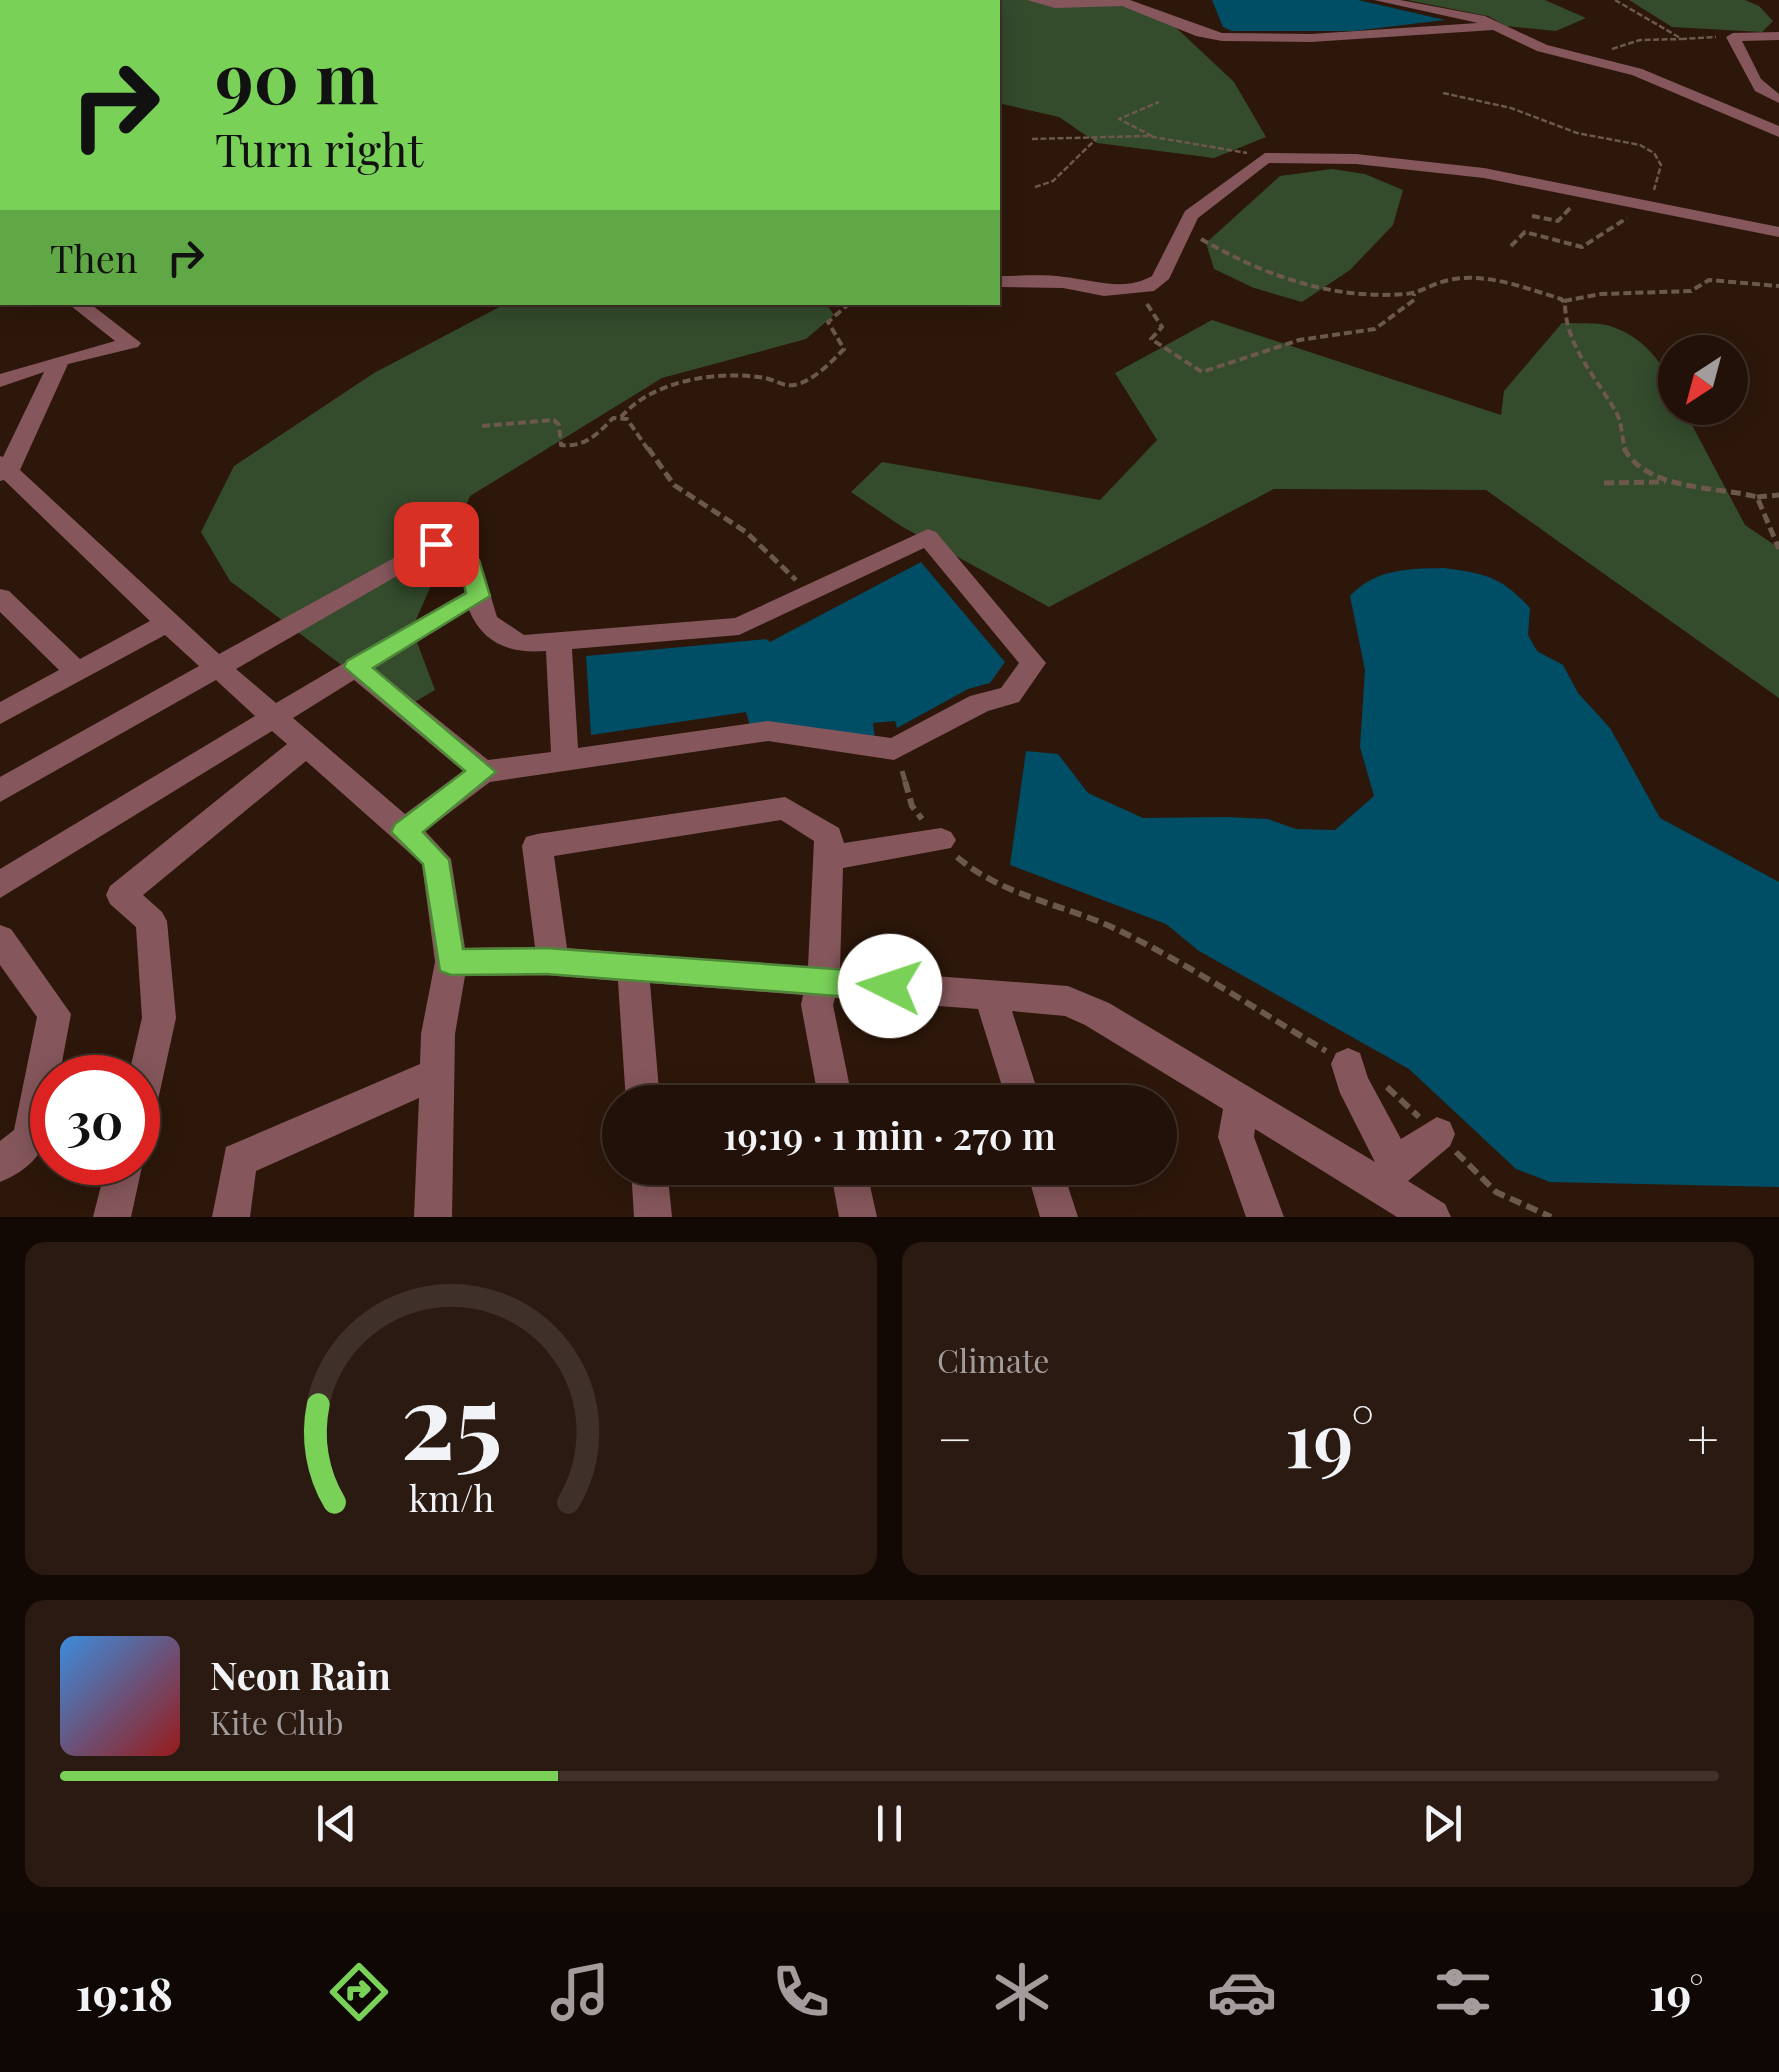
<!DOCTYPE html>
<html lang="en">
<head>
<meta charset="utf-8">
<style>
	body { margin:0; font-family:"Playfair Display",serif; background:#2a1a12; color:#f1f3f6; height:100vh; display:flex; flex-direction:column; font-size:38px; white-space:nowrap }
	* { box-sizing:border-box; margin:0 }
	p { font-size:32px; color:#a29d9c }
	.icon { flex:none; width:55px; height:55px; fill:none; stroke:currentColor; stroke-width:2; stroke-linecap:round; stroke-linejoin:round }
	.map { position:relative; height:1217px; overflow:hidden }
	.sheet { display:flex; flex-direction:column; gap:25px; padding:25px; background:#130904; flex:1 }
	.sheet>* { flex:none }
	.banner { position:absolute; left:0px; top:0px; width:1000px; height:305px; box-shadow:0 5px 25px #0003,0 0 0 2px #3f3129; background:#79d158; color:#111; overflow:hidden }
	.needle { width:65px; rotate:216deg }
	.buttons { position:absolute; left:1658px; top:335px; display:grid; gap:20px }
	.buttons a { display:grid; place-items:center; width:90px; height:90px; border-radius:50%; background:#221108; box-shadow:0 5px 25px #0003,0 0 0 2px #3f3129; font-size:50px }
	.speed { position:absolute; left:30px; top:1055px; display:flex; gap:20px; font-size:50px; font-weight:700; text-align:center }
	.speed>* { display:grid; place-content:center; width:130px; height:130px; border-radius:50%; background:#221108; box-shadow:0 5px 25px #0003,0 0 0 2px #3f3129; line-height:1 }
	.speed .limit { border:15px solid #d22; background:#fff; color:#111 }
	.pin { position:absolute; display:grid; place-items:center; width:85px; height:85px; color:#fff; margin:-42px; border-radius:20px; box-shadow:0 5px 15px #0006 }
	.me { position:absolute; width:110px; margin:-55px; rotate:274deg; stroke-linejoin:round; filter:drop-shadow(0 0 8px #0008) }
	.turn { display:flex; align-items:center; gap:35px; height:210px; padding:0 50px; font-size:45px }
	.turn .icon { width:130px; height:130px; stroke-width:2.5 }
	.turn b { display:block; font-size:70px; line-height:85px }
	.then { display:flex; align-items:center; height:95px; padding:0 50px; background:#0003; gap:20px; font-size:38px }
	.big { font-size:75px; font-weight:600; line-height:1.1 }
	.sheet .widget { flex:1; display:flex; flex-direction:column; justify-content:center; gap:15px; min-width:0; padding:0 35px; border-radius:20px; background:#2a1a12 }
	.sheet .dial { align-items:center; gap:0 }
	.dial svg { height:260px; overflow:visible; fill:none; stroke:#3f3129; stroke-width:7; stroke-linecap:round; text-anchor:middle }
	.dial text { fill:#f1f3f6; stroke:none }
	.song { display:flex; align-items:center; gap:30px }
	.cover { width:120px; height:120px; border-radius:15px; background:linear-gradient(135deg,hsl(210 70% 55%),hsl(0 70% 35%)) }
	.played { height:10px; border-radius:5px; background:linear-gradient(90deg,#79d158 30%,#3f3129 30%) }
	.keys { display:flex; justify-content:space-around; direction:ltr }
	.heat { display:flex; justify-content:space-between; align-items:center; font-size:55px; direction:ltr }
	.sheet .tiles { flex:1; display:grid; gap:25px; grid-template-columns:1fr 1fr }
	.widget:last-child { grid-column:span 2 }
	.trip { position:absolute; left:602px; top:1085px; width:575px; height:100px; border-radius:50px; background:#221108; box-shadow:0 5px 25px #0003,0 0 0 2px #3f3129; font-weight:600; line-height:100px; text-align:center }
	.tab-bar { display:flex; height:160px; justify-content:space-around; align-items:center; background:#0e0703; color:#a29d9c }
	.tab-bar .icon { width:70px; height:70px }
	.tab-bar .selected { color:#79d158 }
	.tab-bar b { font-size:45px; color:#f1f3f6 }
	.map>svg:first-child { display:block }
	.green { fill:#344b2c }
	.water { fill:#004d66 }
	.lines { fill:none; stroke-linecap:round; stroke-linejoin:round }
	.path-far3 { stroke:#6d584d; stroke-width:2.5; stroke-dasharray:6 2.5; stroke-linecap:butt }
	.path-far2 { stroke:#6d584d; stroke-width:4; stroke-dasharray:8 4; stroke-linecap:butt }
	.path-far1 { stroke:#6d584d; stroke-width:5; stroke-dasharray:10 5; stroke-linecap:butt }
	.path { stroke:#6d584d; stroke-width:6; stroke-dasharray:12 6; stroke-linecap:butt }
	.minor { fill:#85575c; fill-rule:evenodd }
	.route { fill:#79d158; stroke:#4f8839; stroke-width:2.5 }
</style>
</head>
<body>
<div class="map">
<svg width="1779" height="1217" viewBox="0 0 1779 1217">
	<rect width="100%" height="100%" fill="#2d170a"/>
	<!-- green -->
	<path class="green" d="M 723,0 L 1104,0 L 1169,21 L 1234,82 L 1266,137 L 1214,158 L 1097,143 L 1059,117 L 998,103 L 998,2 L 717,2 Z
		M 1407,0 L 1545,0 L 1586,18 L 1556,31 L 1506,26 L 1488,16 Z
		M 1629,0 L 1745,0 L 1759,6 L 1773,21 L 1762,32 L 1672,27 Z
		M 1332,169 L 1365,174 L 1403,190 L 1393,225 L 1350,270 L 1302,302 L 1254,288 L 1214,269 L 1206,243 L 1280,176 Z
		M 825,302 L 834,315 L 806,339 L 662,378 L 470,496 L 412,629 L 435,690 L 401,710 L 230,581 L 201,532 L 234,466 L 374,373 L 507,303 Z
		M 1212,320 L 1501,415 L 1504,391 L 1562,323 C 1576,324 1596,322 1610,326 C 1644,336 1675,372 1675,408 L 1683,408 L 1745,525 L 1779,548 L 1779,698 L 1486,490 L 1274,489 L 1049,607 L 901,526 L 851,492 L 882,462 L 1100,500 L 1157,440 L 1115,373 Z"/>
	<!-- water -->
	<path class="water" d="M 1212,0 L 1358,0 L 1445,20 L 1354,31 L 1232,31 L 1223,27 Z
		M 921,562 L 1005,662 L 990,683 L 968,689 L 897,728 L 895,721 L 873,723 L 875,738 L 750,726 L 746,712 L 591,735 L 586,656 L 766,639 L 770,642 Z
		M 1444,568 C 1487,574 1500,576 1530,608 L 1528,635 L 1537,651 L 1563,665 L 1578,693 L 1610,728 L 1660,818 L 1779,882 L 1779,1187 L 1550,1182 L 1516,1169 L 1409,1069 L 1199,951 L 1166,924 L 1010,865 L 1026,751 L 1058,754 L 1088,793 L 1143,818 L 1227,817 L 1268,819 L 1296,829 L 1335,830 L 1374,796 L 1360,747 L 1365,670 L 1350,596 C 1377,568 1408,569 1444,568 Z"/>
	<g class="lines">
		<!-- path-far3 -->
		<path class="path-far3" d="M 1615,0 L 1682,39 L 1716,37
			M 1612,49 L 1640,40 L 1682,39
			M 1443,93 L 1511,108 L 1577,133 L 1640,145 L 1654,153 L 1661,165 L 1654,190
			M 1152,136 L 1119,119 L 1159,102
			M 1032,139 L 1148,136 L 1247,153
			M 1035,187 L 1053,181 L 1097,138"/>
		<!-- path-far2 -->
		<path class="path-far2" d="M 1532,216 L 1558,221 L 1571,207
			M 1201,239 C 1263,275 1332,300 1405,294 C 1421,293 1433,283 1449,280 C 1485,272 1526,288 1561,299 L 1565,303 C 1565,345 1596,377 1616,412 C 1622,422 1622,438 1625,451
			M 1511,246 L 1525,232 L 1582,247 L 1627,218
			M 1564,301 L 1601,294 L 1691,291 L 1709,280 L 1779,286
			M 1147,304 L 1162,327 L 1151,339 L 1202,372 L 1299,340 L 1375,329 L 1414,300 L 1414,294
			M 621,417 C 653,380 718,370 765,378 C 775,380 784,387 794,385 C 814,381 831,362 844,349 L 828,322 L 851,302
			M 482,426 L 554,420 L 559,425 L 561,445 C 584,448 598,434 613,418 L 627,419 L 649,451"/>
		<!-- path-far1 -->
		<path class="path-far1" d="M 648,448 L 674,485 L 746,532 L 796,580
			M 1624,448 C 1646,491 1717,486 1757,497 L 1779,549
			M 1604,483 L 1665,482
			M 1757,497 L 1779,495
			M 902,771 L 906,784"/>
		<!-- path -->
		<path class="path" d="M 905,781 L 912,806 L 922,819
			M 957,857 C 1004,897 1064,904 1118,930 C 1190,965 1257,1010 1326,1051
			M 1387,1087 L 1419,1117
			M 1456,1152 L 1496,1192 L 1551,1217"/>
		<!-- minor -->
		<path class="minor" d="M 1027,0 L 1130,0 L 1222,33 L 1311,34 L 1478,23 L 1374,0 L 1400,0 L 1485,16 L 1547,45 L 1642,69 L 1779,126 L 1779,137 L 1632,75 L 1537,51 L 1493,30 L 1311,42 L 1222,41 L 1196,36 L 1122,6 L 1055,8 Z
			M 1779,32 L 1779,40 L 1742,41 L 1761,79 L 1779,94 L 1779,103 L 1755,91 L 1726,37 L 1733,33 Z
			M 1265,153 L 1356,154 L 1484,168 L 1779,227 L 1779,237 L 1484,178 L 1356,164 L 1269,163 L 1198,218 L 1169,279 L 1154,291 L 1104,296 L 1063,288 L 998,287 L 998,276 C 1020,276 1043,274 1064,277 C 1093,280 1125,292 1152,276 L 1185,211 Z
			M 0,243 L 2,243 L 2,255 L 0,255 Z
			M 66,302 L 88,302 L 141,343 L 138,347 L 68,364 L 20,470 L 219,654 L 436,535 L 480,560 L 497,617 L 524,635 L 735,618 L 928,529 L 936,532 L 1046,663 L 1019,702 L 988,711 L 894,760 L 768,741 L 490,782 L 425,831 L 451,859 L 465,948 L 535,947 L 522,846 L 526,837 L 537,834 L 785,797 L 839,828 L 844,843 L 941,828 L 951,832 L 956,840 L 951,848 L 843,868 L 840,969 L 1068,986 L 1109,1003 L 1375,1162 L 1340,1093 L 1331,1064 L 1336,1053 L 1348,1048 L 1360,1053 L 1368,1078 L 1401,1139 L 1437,1117 L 1450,1122 L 1455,1134 L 1450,1146 L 1408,1181 L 1445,1204 L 1451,1217 L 1397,1217 L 1255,1129 L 1254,1137 L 1284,1217 L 1246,1217 L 1218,1137 L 1223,1109 L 1085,1025 L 1065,1016 L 1012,1011 L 1041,1102 L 1007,1102 L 978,1009 L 835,998 L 833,1005 L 853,1102 L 819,1102 L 801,1005 L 803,995 L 650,983 L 660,1102 L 626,1102 L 618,981 L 547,975 L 465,976 L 455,1034 L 452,1217 L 414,1217 L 419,1098 L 256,1171 L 250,1217 L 212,1217 L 226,1147 L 420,1064 L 421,1034 L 435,962 L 422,864 L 306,761 L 143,895 L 162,912 L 167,921 L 176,1018 L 156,1109 L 150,1121 L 138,1126 L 138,1078 L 128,1078 L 142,1018 L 136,927 L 110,904 L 106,895 L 110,886 L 287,744 L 272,731 L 0,898 L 0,869 L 255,716 L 216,680 L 0,802 L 0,777 L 199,666 L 165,635 L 0,724 L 0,702 L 59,670 L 0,612 L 0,589 L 9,591 L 80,659 L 150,621 L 4,480 L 0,481 L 0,456 L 3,457 L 44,372 L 0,387 L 0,374 L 115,341 ZM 924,548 L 1019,663 L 1001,688 L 970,696 L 891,738 L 768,721 L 578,748 L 572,649 L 739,635 ZM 435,554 L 460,570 L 465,592 L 276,703 L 236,669 ZM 469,610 C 483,644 511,654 546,651 L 551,752 L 488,760 L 374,668 ZM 354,680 L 463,771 L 405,814 L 293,718 ZM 781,820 L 814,841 L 808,967 L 567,948 L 554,856 Z
			M 0,925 L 11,929 L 71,1014 L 59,1078 L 52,1078 C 52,1127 52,1161 0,1182 L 0,1141 L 14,1130 L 37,1017 L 0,965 Z
			M 138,1149 L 143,1162 L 131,1217 L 93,1217 L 107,1162 L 138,1162 Z
			M 631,1168 L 667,1168 L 672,1217 L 634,1217 Z
			M 830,1168 L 866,1168 L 877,1217 L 839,1217 Z
			M 1026,1168 L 1062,1168 L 1078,1217 L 1040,1217 Z"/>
	</g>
	<!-- route -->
	<path class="route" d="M 436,537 L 479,560 L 490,596 L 373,668 L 496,772 L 423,832 L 449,860 L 463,949 L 546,948 L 890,973 L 900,977 L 905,986 L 900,996 L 890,1000 L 546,974 L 451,975 L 440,971 L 423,864 L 391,832 L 395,824 L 465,771 L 344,667 L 347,661 L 466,593 L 461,569 L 425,544 Z"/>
</svg>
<div class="buttons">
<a><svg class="needle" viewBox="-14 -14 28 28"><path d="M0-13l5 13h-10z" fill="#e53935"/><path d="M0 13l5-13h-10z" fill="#a29d9c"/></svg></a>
</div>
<div class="speed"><div class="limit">30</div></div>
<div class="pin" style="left:436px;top:544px;background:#d93025"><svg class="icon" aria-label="arrive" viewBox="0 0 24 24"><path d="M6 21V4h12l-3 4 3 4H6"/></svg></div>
<svg class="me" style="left:890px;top:986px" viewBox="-20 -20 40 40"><circle r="19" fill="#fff"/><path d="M0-13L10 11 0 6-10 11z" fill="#79d158"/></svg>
<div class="trip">19:19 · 1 min · 270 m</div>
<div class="banner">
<div class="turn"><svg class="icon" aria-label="right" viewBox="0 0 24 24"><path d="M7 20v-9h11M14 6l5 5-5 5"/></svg><div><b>90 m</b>Turn right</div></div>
<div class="then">Then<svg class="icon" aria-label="right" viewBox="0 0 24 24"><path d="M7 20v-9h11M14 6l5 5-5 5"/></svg></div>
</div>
</div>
<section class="sheet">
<div class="tiles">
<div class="widget dial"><svg viewBox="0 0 100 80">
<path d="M14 69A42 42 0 1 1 86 69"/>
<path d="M14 69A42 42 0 0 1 9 39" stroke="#79d158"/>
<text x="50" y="56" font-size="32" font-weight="700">25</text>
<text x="50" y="72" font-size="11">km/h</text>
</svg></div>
<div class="widget"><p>Climate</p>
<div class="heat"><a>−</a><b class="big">19°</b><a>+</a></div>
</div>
<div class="widget">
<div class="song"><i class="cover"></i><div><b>Neon Rain</b><p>Kite Club</p></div></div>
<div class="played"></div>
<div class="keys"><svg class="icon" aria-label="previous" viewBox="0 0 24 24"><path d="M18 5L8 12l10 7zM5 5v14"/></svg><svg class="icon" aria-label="pause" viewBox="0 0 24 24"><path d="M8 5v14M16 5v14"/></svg><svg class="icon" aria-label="next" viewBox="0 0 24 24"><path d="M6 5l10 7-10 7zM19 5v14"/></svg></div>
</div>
</div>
</section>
<nav class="tab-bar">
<b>19:18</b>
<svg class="icon selected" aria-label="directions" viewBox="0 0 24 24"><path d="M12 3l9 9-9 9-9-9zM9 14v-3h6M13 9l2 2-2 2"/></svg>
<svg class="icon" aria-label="music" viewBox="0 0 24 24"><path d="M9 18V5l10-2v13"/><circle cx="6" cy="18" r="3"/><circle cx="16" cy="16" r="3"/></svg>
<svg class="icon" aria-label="phone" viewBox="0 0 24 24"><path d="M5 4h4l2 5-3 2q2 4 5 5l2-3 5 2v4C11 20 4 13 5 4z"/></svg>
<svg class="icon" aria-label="climate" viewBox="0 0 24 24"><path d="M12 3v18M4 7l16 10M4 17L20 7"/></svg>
<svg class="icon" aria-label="car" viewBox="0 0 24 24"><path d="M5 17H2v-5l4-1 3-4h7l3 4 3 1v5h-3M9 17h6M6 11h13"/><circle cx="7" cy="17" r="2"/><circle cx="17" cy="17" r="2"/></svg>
<svg class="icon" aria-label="filters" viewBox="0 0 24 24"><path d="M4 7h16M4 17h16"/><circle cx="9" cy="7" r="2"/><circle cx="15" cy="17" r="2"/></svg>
<b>19°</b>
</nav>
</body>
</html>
